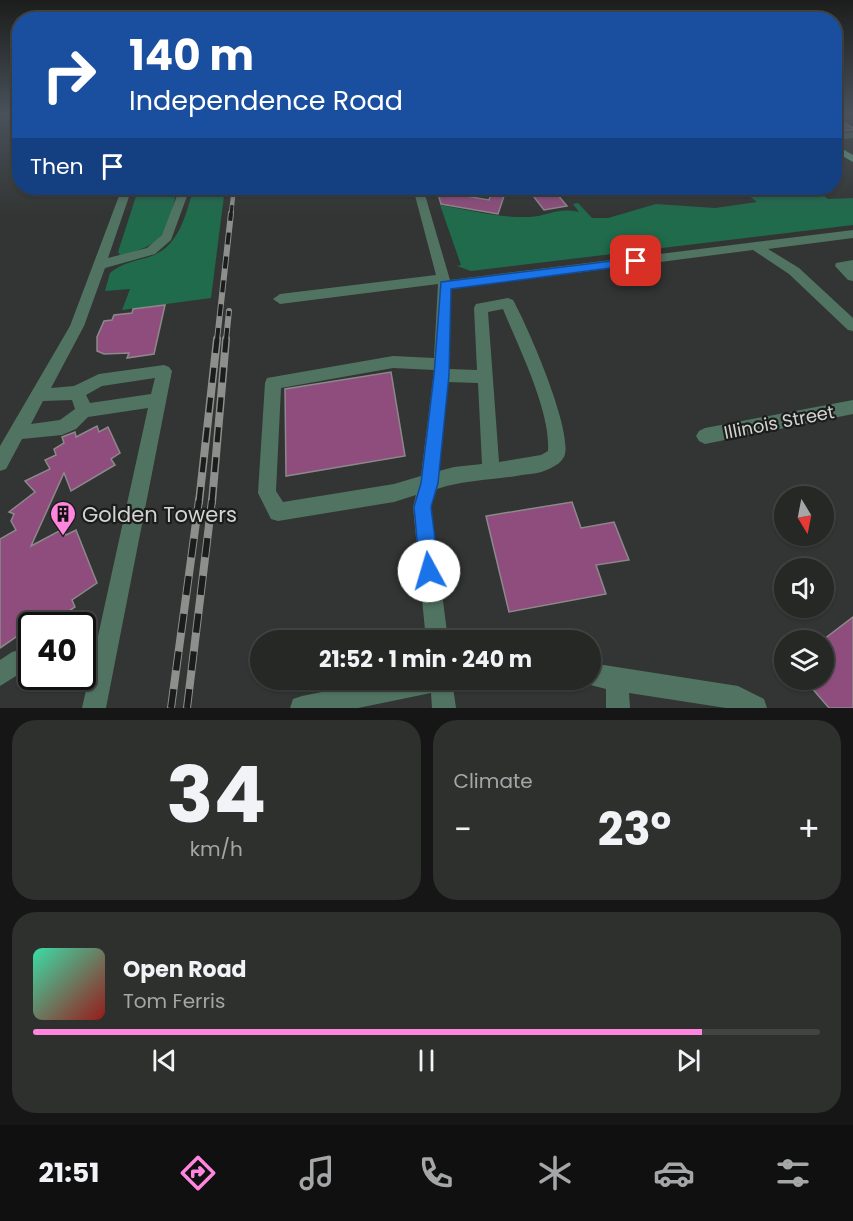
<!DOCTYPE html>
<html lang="en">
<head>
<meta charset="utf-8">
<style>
	body { margin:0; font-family:Poppins,sans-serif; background:#2e302e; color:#f1f3f6; height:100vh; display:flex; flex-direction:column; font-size:22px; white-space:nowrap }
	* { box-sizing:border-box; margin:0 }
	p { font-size:20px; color:#a4a6a7 }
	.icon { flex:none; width:33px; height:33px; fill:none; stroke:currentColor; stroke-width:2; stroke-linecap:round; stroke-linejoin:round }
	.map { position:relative; height:708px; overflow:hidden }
	.sheet { display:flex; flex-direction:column; gap:12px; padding:12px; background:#151615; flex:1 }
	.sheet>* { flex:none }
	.guide { position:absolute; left:12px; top:12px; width:830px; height:183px; border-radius:24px; box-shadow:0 2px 4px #0004,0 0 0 2px #424443; background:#1a4fa0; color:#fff; overflow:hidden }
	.needle { width:39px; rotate:170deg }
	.controls { position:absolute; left:774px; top:486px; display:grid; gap:12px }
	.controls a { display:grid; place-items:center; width:60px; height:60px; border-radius:50%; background:#262826; box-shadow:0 2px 4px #0004,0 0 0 2px #424443; font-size:30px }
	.speed { position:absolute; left:18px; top:612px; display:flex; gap:12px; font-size:30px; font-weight:700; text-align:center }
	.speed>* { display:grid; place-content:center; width:78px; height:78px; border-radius:50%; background:#262826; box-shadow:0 2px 4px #0004,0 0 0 2px #424443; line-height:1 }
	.speed .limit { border:3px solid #111; border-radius:9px; background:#fff; color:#111 }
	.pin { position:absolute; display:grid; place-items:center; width:51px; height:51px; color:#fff; margin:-26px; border-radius:12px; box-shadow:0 3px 9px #0006 }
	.me { position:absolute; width:66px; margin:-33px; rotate:354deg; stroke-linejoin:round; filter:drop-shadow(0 0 4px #0008) }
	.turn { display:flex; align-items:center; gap:21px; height:126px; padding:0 18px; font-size:27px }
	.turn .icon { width:78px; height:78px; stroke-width:2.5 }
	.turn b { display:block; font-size:42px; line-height:51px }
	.then { display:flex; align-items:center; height:57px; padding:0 18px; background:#0003; gap:12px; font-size:22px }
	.big { font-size:45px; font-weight:700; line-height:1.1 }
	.sheet .widget { flex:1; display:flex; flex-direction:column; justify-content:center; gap:9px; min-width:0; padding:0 21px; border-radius:24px; background:#2e302e }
	.sheet .dial { align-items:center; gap:0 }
	.dial b { font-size:78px; line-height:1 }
	.song { display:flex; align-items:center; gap:18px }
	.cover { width:72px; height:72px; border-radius:9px; background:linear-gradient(135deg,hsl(160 70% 55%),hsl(0 70% 35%)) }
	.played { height:6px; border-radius:3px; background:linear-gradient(90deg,#ff85de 85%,#424443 85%) }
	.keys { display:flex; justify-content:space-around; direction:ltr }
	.heat { display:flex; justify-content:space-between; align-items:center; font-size:33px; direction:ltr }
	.sheet .tiles { flex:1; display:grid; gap:12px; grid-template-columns:1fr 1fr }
	.widget:last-child { grid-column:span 2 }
	.trip { position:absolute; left:250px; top:630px; width:351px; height:60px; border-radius:30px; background:#262826; box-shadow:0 2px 4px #0004,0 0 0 2px #424443; font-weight:700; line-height:60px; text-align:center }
	.menu { display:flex; height:96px; justify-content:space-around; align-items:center; background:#0f100f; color:#a4a6a7 }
	.menu .icon { width:42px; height:42px }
	.menu .selected { color:#ff85de }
	.menu b { font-size:27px; color:#f1f3f6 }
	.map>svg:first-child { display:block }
	.green { fill:#206b4c }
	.building { fill:#8f4d7d; stroke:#8c898b; stroke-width:1.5 }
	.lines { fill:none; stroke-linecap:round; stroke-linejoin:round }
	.minor { fill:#517462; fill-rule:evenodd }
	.major { fill:#67b28e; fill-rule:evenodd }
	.rail-far3-casing { stroke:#8d8f8d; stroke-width:4.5 }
	.rail-far2-casing { stroke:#8d8f8d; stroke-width:6 }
	.rail-far1-casing { stroke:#8d8f8d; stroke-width:8 }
	.rail-casing { stroke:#8d8f8d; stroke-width:8 }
	.rail-far3 { stroke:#1b1c1b; stroke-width:3; stroke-dasharray:9; stroke-linecap:butt }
	.rail-far2 { stroke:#1b1c1b; stroke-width:4; stroke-dasharray:12; stroke-linecap:butt }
	.rail-far1 { stroke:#1b1c1b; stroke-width:5; stroke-dasharray:15; stroke-linecap:butt }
	.rail { stroke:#1b1c1b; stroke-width:6; stroke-dasharray:19; stroke-linecap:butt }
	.route { fill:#1a73e8; stroke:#114b97; stroke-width:1.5 }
	.labels { text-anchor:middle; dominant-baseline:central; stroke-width:4.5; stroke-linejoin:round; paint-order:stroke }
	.street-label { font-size:18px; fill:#d2d4d2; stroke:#1b1c1b }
	.near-poi-label { font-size:21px; fill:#d2d4d2; stroke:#1b1c1b; text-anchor:start }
</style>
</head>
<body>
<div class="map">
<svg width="853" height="708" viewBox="0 0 853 708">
	<rect width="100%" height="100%" fill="#323533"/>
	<!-- green -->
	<path class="green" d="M 142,188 L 170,188 L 176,192 C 171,220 168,240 139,250 C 133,252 127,255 120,255 L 118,252 L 138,190 Z
		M 194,188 L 225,188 L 211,298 L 122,310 L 130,289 L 105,291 L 110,273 C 122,263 135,261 149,257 C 180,247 185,215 194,188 Z
		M 739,188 L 803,188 L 807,191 L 819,192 L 828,199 L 853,198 L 853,225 L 471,271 L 457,266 L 461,265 L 440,205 C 469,210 499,218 529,217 C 549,216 557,207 579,212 L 573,204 L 578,203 L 592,218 L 608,218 L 656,204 L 715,208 L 757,202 Z"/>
	<!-- building -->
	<path class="building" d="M 834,116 L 853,128 L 853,130 L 834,132 Z
		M 527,188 L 552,188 L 567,206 L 544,210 Z
		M 506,190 L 498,214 L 441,204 L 438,194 L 448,193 L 489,200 L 492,191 Z
		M 165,305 L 154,354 L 127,358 L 129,353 L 104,354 L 97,351 L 97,337 L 104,321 L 112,320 L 114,315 L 132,313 L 133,309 Z
		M 391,372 L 405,456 L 286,476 L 285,389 Z
		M 97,426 L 99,432 L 108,427 L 120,453 L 111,459 L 115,465 L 71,491 L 64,473 L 31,546 L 63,529 L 66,535 L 76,530 L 97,583 L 72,600 L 75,607 L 46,626 L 32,626 L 0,648 L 0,539 L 16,530 L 11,521 L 14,514 L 9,512 L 35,492 L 25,481 L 50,469 L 45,460 L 56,455 L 54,449 L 64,443 L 62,437 L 75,432 L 76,437 Z
		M 572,502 L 581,528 L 614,522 L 629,560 L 596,565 L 606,594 L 509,612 L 486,516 Z
		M 853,617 L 853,708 L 829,708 L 805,680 L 824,680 L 824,639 Z"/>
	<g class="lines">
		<!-- minor -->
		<path class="minor" d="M 853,132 L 853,138 L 834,140 L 834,134 Z
			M 122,188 L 132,188 L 108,258 L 147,248 L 162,235 L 180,188 L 190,188 L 171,240 L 155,254 L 105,268 L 84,326 L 51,388 L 74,386 L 99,374 L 164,365 L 169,367 L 172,371 L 106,708 L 82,708 L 93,659 L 82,661 L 82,639 L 98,636 L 148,408 L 88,417 L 76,429 L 62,435 L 22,439 L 6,469 L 0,471 L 0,446 L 70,326 ZM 155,378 L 151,394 L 90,403 L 86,395 L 102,386 ZM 72,400 L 75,409 L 60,420 L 31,424 L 43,401 Z
			M 413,188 L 423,188 L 450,280 L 853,230 L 853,238 L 768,249 L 799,268 L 853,318 L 853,331 L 848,330 L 789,274 L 753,250 L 451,289 L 449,369 L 477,370 L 474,308 L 476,304 L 508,298 L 513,300 C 528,327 571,426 565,454 C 563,462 555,466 549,469 C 541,473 531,474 522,475 C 494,480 464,480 437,489 L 431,507 L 448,640 L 426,640 L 413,507 L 416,495 L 394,502 L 278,521 L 271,519 L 258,493 L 265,383 L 267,378 L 393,356 L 434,358 L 438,284 L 280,304 L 273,299 L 280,294 L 436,275 ZM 503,309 C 518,346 551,411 548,451 L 541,455 L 499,462 L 488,312 ZM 393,368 L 434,370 L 421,476 L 394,484 L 283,502 L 276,491 L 281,388 ZM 448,382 L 478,383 L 482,464 L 454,467 L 439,471 Z
			M 853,260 L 853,281 L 848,280 L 835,266 L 836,263 Z
			M 853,400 L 853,414 L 705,444 L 699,441 L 696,436 L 699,431 L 705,428 Z
			M 32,647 L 32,669 L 24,671 L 0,686 L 0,660 L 12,652 Z
			M 591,663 L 738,686 L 764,699 L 767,708 L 726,708 L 629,693 L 630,708 L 606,708 L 606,689 L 583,683 L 581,680 L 591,680 Z
			M 381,680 L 452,680 L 456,708 L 432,708 L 431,693 L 358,708 L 290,708 L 293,699 L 302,696 Z"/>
		<!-- major -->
		<path class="major" d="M 834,144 L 853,155 L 853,162 L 834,151 Z"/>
		<defs>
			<path id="rail-far3" d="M 231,214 L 234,188"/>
			<path id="rail-far2" d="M 217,340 L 231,213
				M 226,340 L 229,311"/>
			<path id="rail-far1" d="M 199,502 L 217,339
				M 212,502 L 226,339"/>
			<path id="rail" d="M 171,708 L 199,500
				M 187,708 L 212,500"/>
		</defs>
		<!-- rail-far3 casing -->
		<use href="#rail-far3" class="rail-far3-casing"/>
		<!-- rail-far2 casing -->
		<use href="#rail-far2" class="rail-far2-casing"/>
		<!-- rail-far1 casing -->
		<use href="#rail-far1" class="rail-far1-casing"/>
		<!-- rail casing -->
		<use href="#rail" class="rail-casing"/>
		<!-- rail-far3 -->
		<use href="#rail-far3" class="rail-far3"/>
		<!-- rail-far2 -->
		<use href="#rail-far2" class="rail-far2"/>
		<!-- rail-far1 -->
		<use href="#rail-far1" class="rail-far1"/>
		<!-- rail -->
		<use href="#rail" class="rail"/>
	</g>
	<!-- sky -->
	<linearGradient id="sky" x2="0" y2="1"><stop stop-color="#1c1d1c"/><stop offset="0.53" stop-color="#49515b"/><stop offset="1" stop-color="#49515b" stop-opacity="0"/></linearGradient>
	<rect width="853" height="215" fill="url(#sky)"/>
	<!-- route -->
	<path class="route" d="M 636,258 L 640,259 L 640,264 L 451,289 L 449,375 L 438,483 L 431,507 L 439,571 L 436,578 L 429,581 L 423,578 L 420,571 L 414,507 L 421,483 L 434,375 L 441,282 Z"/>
	<!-- icons -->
	<defs>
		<symbol id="building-pin" viewBox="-11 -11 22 30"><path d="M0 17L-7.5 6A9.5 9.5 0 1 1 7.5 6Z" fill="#ff85de" stroke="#1b1c1b"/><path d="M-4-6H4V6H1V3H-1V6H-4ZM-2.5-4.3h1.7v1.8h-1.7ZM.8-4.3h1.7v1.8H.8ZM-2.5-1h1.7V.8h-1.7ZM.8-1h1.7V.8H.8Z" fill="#111"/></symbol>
	</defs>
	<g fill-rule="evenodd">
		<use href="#building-pin" x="48" y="499" width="30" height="40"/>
	</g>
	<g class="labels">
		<!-- street labels -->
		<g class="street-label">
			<text transform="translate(779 422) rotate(-11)">Illinois Street</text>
		</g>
		<!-- near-poi labels -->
		<g class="near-poi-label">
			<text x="82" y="514">Golden Towers</text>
		</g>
	</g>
</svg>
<div class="controls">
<a><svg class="needle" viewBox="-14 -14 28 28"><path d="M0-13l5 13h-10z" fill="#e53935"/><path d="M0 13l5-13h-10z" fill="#a4a6a7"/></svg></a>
<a><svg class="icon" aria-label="sound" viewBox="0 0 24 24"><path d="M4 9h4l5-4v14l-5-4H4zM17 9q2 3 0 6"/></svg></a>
<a><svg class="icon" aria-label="layers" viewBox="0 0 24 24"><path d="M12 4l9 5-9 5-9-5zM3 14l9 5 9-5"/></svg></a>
</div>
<div class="speed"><div class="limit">40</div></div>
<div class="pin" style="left:636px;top:261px;background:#d93025"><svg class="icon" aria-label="arrive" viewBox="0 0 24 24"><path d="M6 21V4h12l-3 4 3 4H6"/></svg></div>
<svg class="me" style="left:429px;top:571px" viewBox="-20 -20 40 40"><circle r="19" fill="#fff"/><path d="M0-13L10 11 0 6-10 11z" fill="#1a73e8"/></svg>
<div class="trip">21:52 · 1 min · 240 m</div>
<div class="guide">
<div class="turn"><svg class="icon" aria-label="right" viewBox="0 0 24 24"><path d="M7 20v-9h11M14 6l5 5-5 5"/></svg><div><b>140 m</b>Independence Road</div></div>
<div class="then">Then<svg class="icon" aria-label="arrive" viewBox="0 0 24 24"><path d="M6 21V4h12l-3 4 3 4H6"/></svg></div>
</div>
</div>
<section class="sheet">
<div class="tiles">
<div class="widget dial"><b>34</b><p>km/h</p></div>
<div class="widget"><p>Climate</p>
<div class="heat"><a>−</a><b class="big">23°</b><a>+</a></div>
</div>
<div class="widget">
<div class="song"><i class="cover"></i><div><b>Open Road</b><p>Tom Ferris</p></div></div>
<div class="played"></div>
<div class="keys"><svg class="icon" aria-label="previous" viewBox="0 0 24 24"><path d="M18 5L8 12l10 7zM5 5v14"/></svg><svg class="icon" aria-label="pause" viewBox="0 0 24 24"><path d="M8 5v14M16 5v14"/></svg><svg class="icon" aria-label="next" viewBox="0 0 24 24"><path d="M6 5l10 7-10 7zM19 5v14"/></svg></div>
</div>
</div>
</section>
<nav class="menu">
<b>21:51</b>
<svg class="icon selected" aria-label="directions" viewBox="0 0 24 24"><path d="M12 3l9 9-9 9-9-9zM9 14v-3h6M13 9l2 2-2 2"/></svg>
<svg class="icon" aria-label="music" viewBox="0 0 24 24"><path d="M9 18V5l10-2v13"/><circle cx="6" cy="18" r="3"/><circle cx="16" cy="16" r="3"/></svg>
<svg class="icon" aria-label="phone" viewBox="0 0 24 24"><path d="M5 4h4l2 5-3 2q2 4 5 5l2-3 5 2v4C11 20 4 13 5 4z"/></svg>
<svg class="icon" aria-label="climate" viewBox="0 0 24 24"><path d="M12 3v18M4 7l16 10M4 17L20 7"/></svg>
<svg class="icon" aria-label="car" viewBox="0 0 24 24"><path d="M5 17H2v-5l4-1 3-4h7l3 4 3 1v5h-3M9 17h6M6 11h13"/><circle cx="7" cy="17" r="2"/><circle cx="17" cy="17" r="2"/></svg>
<svg class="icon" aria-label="filters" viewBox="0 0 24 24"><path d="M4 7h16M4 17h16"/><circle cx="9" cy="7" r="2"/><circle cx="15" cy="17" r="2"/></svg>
</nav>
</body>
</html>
